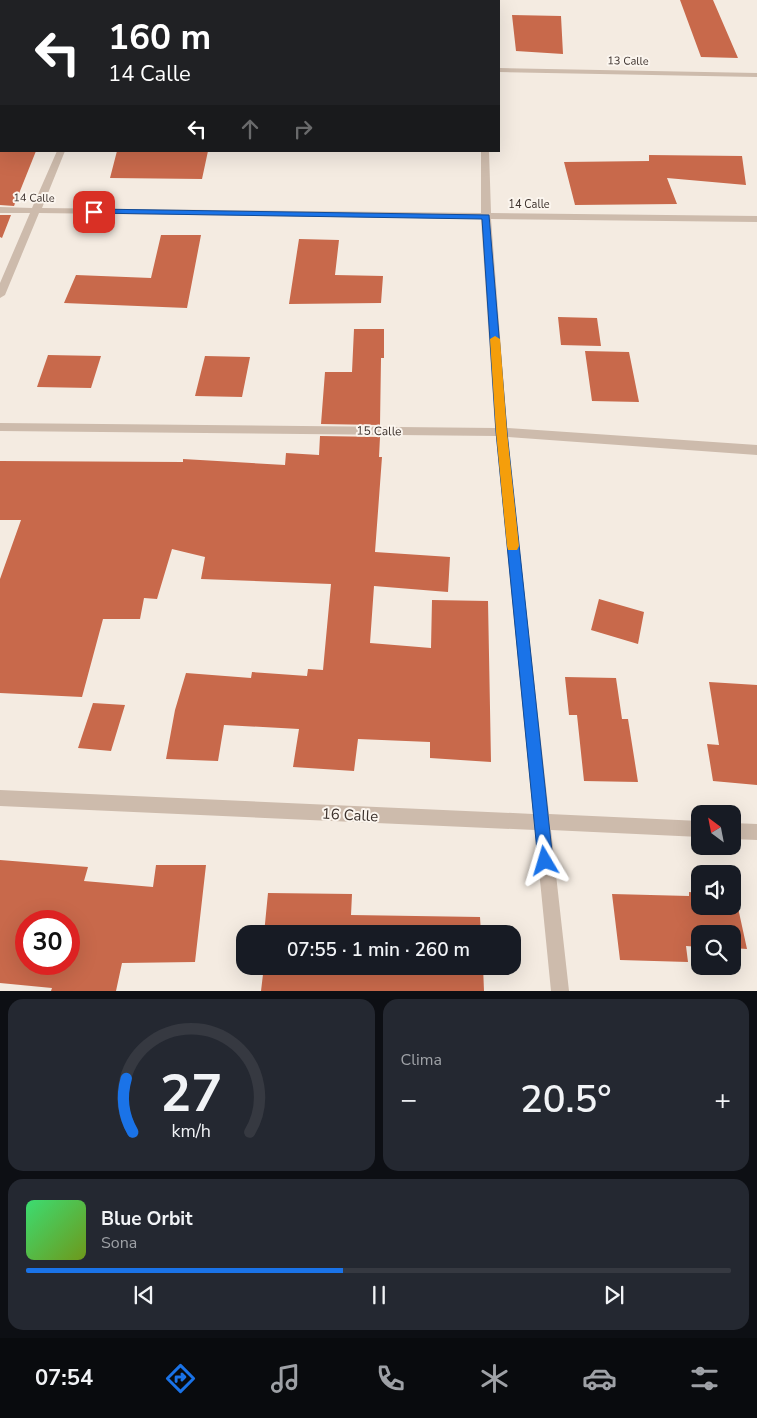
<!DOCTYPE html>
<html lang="es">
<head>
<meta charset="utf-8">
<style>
	body { margin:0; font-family:"Nunito Sans",sans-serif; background:#242831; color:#f1f3f6; height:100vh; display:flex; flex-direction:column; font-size:19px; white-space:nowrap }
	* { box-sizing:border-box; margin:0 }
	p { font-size:16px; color:#9ea1a6 }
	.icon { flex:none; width:28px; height:28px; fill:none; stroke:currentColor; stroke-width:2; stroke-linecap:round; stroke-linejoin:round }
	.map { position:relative; height:991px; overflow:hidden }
	.drawer { display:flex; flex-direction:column; gap:8px; padding:8px; background:#0d0f14; flex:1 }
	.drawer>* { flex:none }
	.guide { position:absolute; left:0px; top:0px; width:500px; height:152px; box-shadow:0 5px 20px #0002; background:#202124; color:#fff; overflow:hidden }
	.needle { width:32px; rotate:328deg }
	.tools { position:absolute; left:691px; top:805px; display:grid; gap:10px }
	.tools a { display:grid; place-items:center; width:50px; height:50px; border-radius:10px; background:#171b24; box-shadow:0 5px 20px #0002; font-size:25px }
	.speed { position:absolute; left:15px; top:910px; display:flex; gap:10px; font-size:25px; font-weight:700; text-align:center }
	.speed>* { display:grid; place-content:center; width:65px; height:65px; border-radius:50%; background:#171b24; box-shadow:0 5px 20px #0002; line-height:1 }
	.speed .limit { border:8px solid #d22; background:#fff; color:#111 }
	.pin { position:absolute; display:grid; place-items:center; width:42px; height:42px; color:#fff; margin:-21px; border-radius:10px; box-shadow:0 2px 8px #0006 }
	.me { position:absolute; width:55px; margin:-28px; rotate:353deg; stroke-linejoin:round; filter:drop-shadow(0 0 4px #0008) }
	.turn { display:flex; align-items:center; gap:18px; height:105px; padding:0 25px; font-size:22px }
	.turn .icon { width:65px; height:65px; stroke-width:2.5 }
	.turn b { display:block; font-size:35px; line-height:42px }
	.lanes { display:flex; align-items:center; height:48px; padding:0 25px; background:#0003; justify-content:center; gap:25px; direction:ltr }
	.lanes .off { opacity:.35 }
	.big { font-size:38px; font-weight:600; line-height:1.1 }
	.drawer .tile { flex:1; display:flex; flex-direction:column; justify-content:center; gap:8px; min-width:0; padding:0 18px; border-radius:15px; background:#242831 }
	.drawer .dial { align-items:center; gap:0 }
	.dial svg { height:130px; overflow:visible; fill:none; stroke:#363941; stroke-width:7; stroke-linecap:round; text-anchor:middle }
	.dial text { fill:#f1f3f6; stroke:none }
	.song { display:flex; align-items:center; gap:15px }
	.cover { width:60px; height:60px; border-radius:8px; background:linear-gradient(135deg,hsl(140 70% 55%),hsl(80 70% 35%)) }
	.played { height:5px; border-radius:2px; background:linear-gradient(90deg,#1a73e8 45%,#363941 45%) }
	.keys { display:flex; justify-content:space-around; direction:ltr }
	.heat { display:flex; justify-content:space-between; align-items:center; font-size:28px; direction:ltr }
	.drawer .tiles { flex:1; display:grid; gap:8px; grid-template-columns:1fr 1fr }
	.tile:last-child { grid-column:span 2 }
	.trip { position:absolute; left:236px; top:925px; width:285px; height:50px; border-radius:15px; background:#171b24; box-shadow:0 5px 20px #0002; font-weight:600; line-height:50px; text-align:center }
	.tab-bar { display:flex; height:80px; justify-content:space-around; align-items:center; background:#090b0e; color:#9ea1a6 }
	.tab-bar .icon { width:35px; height:35px }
	.tab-bar .current { color:#1a73e8 }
	.tab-bar b { font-size:22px; color:#f1f3f6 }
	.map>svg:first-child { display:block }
	.building { fill:#c8694b; fill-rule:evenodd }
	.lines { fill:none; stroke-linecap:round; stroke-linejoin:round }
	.minor { fill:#cdbbac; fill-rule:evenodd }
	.route { fill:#1a73e8; stroke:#114b97 }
	.slow { fill:#f59e0b }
	.labels { text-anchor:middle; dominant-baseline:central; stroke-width:4; stroke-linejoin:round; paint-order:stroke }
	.far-street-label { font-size:11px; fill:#3b302b; stroke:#fbf5ee }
	.street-label { font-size:12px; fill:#3b302b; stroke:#fbf5ee }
	.near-street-label { font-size:15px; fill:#3b302b; stroke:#fbf5ee }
</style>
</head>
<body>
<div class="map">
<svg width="757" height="991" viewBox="0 0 757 991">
	<rect width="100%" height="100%" fill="#f4ebe1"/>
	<!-- building -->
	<path class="building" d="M 680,0 L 713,0 L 738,58 L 701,57 Z
		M 512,15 L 561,16 L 563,54 L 516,51 Z
		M 0,151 L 36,151 L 14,206 L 0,205 Z
		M 117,151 L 208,151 L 202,179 L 110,178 Z
		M 649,155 L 742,156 L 746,185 L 667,178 L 677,204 L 575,205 L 564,162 L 649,161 Z
		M 0,215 L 11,215 L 2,238 L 0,237 Z
		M 161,235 L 201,235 L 187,308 L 64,303 L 76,275 L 151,278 Z
		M 299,239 L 339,240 L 335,275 L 383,276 L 381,303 L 289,304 Z
		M 558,317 L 597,318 L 601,346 L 561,345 Z
		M 354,329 L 384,329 L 384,358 L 381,358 L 380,425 L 321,424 L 325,372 L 352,372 Z
		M 585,351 L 629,352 L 639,402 L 592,401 Z
		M 48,355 L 101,356 L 91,388 L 37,387 Z
		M 205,356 L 250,357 L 242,397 L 195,396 Z
		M 320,436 L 380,437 L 379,457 L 382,457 L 375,552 L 450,557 L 448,592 L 374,586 L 370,643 L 431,648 L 432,600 L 488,601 L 491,762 L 430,758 L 430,742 L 358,739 L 354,771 L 293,767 L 299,729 L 224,725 L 218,761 L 166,759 L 175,710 L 186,673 L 251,678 L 252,672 L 307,676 L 308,669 L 323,670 L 331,584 L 201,579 L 205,557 L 172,549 L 157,599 L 144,598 L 140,619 L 103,619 L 82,697 L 0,693 L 0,579 L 21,520 L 0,520 L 0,461 L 183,462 L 183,459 L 285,465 L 286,453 L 319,455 Z
		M 599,599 L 644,612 L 638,644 L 591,630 Z
		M 565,677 L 616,678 L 622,719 L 628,719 L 638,782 L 584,781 L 577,715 L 569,715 Z
		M 709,682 L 757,685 L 757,785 L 713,781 L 707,744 L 719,745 Z
		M 93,703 L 125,705 L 111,751 L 78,748 Z
		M 0,860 L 88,867 L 84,881 L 153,887 L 156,865 L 206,865 L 195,962 L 122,963 L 116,991 L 51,991 L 52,988 L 0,983 ZM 26,921 L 69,921 L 69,964 L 26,964 Z
		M 689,892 L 700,893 L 700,906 L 732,906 L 732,894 L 735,894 L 747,949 L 732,948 L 732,934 L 700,934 L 700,947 L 686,946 L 688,962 L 620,960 L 612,894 L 689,896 Z
		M 268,893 L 352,894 L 351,915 L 480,917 L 481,934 L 264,934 Z
		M 264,966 L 483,966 L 484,991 L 261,991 Z"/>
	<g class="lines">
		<!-- minor -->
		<path class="minor" d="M 474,0 L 482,0 L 482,1 L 475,1 Z
			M 0,59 L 1,59 L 1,63 L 0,63 Z
			M 499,68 L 757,73 L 757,77 L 499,72 Z
			M 57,151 L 65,151 L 42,208 L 481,213 L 481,151 L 489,151 L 491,213 L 757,216 L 757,222 L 491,219 L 507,428 L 757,445 L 757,455 L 507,437 L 549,814 L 700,821 L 700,837 L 551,830 L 569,991 L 551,991 L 535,830 L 0,806 L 0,790 L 533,814 L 496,436 L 0,431 L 0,423 L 495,428 L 481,219 L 39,213 L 5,295 L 0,298 L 0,283 L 30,213 L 0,213 L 0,207 L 32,208 Z
			M 732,823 L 757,824 L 757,840 L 732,839 Z"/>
	</g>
	<!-- route -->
	<path class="route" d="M 94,209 L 489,215 L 507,432 L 553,861 L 550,866 L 545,868 L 540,866 L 538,861 L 496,432 L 482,219 L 90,213 L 90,210 Z"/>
	<!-- slow -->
	<path class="slow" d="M 495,336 L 500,339 L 507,432 L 519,546 L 517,550 L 508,550 L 507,546 L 496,432 L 490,339 Z"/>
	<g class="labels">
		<!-- far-street labels -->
		<g class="far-street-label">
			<text transform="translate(628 61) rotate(1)">13 Calle</text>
			<text transform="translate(34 198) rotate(1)">14 Calle</text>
			<text x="529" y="204">14 Calle</text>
		</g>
		<!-- street labels -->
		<g class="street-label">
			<text transform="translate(379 431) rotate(1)">15 Calle</text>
		</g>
		<!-- near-street labels -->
		<g class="near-street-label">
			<text transform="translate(350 815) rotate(3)">16 Calle</text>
		</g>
	</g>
</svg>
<div class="tools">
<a><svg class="needle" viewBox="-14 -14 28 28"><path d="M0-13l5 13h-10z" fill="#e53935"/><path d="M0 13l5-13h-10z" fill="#9ea1a6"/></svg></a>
<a><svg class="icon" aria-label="sound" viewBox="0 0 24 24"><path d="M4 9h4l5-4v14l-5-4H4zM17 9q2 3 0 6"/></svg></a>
<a><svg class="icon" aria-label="search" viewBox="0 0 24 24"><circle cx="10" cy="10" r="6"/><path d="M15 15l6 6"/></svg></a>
</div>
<div class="speed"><div class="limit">30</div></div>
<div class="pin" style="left:94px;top:212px;background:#d93025"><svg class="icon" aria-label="arrive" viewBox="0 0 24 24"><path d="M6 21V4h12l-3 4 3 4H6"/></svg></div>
<svg class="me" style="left:545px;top:861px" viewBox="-20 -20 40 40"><path d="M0-17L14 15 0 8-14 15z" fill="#1a73e8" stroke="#fff" stroke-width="4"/></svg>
<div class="trip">07:55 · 1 min · 260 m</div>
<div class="guide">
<div class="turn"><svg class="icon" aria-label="left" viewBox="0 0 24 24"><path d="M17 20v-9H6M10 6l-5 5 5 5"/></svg><div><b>160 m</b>14 Calle</div></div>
<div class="lanes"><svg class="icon" aria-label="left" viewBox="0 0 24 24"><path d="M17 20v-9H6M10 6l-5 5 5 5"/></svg><svg class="icon off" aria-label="ahead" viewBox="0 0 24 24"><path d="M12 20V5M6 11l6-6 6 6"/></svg><svg class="icon off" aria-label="right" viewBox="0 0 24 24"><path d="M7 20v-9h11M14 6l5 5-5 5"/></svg></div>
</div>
</div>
<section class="drawer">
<div class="tiles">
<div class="tile dial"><svg viewBox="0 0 100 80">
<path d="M14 69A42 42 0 1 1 86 69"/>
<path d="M14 69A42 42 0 0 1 10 36" stroke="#1a73e8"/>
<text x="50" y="56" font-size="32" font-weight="700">27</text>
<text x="50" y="72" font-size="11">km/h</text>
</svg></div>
<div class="tile"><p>Clima</p>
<div class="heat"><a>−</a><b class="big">20.5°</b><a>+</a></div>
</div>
<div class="tile">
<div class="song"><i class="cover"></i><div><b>Blue Orbit</b><p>Sona</p></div></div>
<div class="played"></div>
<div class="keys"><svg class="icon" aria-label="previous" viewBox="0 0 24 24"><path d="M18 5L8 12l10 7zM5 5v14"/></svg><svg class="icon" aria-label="pause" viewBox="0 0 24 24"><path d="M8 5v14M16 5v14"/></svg><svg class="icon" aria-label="next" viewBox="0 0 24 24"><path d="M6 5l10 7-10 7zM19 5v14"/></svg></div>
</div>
</div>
</section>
<nav class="tab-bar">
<b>07:54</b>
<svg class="icon current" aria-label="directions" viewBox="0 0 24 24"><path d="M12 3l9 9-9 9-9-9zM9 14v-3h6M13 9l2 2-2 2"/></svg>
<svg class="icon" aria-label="music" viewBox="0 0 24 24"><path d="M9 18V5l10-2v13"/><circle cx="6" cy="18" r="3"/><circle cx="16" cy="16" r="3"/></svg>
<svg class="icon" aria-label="phone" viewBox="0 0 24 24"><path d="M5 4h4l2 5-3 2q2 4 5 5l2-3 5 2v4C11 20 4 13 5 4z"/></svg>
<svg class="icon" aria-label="climate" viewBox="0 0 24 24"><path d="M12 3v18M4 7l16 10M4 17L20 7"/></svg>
<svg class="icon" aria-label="car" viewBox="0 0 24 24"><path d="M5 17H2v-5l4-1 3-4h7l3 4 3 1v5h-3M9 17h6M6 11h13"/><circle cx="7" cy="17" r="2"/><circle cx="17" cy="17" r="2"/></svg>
<svg class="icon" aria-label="filters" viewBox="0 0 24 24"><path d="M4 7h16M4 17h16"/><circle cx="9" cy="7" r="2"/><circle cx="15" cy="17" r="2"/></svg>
</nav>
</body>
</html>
